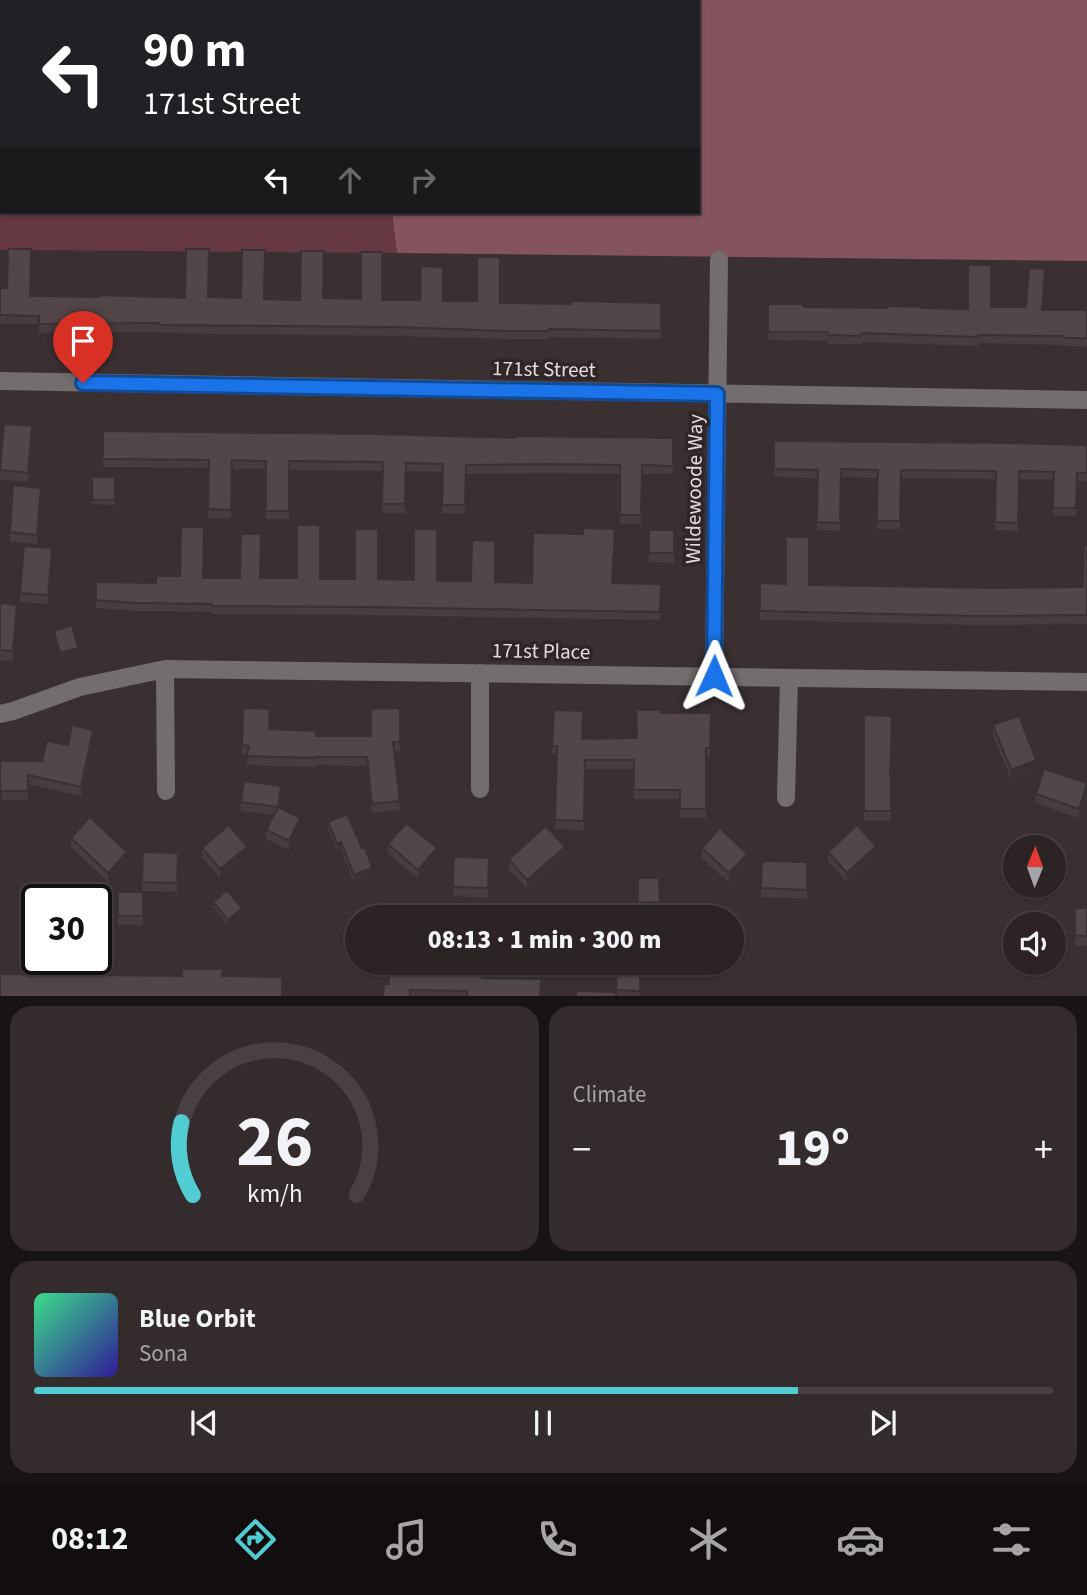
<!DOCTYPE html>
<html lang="en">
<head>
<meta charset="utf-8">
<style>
	body { margin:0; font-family:"Source Sans 3",sans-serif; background:#342b2d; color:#f1f3f6; height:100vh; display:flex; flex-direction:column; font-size:26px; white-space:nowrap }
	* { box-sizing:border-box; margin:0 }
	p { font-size:23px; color:#a6a4a7 }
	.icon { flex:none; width:38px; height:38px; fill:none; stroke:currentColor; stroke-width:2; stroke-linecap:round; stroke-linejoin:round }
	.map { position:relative; height:996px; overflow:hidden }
	.drawer { display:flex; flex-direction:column; gap:10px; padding:10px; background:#181314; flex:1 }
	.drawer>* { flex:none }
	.top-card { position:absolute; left:0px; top:0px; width:700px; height:214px; box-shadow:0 2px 5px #0004,0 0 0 2px #484042; background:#202124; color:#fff; overflow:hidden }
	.needle { width:46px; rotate:1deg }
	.tools { position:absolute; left:1003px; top:835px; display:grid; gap:14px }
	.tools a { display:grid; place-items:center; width:63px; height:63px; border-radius:50%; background:#2c2325; box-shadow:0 2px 5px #0004,0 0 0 2px #484042; font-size:35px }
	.speed { position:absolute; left:21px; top:884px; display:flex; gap:14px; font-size:35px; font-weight:700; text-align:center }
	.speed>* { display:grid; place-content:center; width:91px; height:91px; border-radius:50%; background:#2c2325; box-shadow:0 2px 5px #0004,0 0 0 2px #484042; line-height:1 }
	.speed .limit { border:4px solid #111; border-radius:10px; background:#fff; color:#111 }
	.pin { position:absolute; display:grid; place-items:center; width:60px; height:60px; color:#fff; margin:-72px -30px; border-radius:50% 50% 50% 0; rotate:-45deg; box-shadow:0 0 7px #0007 }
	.pin .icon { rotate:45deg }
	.me { position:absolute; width:77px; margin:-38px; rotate:1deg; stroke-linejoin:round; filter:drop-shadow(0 0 5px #0008) }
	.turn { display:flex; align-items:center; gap:24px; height:147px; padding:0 28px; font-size:32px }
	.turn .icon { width:91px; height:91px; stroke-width:2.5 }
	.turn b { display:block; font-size:49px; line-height:60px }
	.lanes { display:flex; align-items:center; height:66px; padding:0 28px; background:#0003; justify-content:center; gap:35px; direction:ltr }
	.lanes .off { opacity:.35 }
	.big { font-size:52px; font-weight:800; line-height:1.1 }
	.drawer .widget { flex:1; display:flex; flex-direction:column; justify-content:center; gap:10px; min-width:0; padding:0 24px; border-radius:21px; background:#342b2d }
	.drawer .dial { align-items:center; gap:0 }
	.dial svg { height:182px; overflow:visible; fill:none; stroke:#484042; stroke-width:7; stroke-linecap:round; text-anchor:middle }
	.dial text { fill:#f1f3f6; stroke:none }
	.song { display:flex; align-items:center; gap:21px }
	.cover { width:84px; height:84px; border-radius:10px; background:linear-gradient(135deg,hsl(150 70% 55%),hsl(250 70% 35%)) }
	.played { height:7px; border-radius:4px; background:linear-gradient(90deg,#51ccd3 75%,#484042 75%) }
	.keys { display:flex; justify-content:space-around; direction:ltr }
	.heat { display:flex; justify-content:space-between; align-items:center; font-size:38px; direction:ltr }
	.drawer .tiles { flex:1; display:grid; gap:10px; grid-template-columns:1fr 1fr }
	.widget:last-child { grid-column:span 2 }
	.trip { position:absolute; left:345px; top:905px; width:399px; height:70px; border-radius:35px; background:#2c2325; box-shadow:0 2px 5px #0004,0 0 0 2px #484042; font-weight:800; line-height:70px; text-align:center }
	.dock { display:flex; height:112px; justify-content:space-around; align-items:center; background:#120e0f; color:#a6a4a7 }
	.dock .icon { width:49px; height:49px }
	.dock .selected { color:#51ccd3 }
	.dock b { font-size:32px; color:#f1f3f6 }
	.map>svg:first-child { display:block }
	.green { fill:#663842 }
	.forest { fill:#84535d }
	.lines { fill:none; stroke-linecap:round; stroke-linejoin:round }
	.minor { stroke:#736d6d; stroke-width:18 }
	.highway { stroke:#cbbcbf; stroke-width:21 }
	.wall { fill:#473c3e }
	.shaded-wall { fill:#393132 }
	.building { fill:#524648; stroke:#393132; stroke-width:2 }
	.route-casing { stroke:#114b97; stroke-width:18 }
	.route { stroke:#1a73e8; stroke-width:12 }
	.labels { text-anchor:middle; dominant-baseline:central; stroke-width:7; stroke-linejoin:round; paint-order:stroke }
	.street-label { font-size:21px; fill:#e3dbdc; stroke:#302527 }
</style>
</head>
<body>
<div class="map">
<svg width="1087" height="997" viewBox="0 0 1087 997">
	<rect width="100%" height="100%" fill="#3a2f31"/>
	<!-- green -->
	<path class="green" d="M 2,153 L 2,212 L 392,212 L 397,253 L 0,250 L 0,154 Z"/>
	<!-- forest -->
	<path class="forest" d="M 157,0 L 1087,0 L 1087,261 L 397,253 L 392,212 L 698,212 L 698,2 L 154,2 Z"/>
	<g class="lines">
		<!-- minor -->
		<path class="minor" d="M 0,381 L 1087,400
			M 165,669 L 166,791
			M 714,676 L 719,260
			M 0,714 L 13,711 L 80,687 L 165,669 L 1087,682
			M 480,789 L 480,673
			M 786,798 L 789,678"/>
		<!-- highway -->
		<path class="highway" d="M 63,2 L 66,0
			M 0,38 L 2,37"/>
	</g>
	<!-- wall -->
	<path class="wall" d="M 0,288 L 7,288 L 30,296 L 208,297 L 265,299 L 323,298 L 571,304 L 661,303 L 661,339 L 549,337 L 549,339 L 509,339 L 394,336 L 159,333 L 159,332 L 39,333 L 39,324 L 0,324 Z
		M 768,304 L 803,307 L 968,309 L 991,307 L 1043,310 L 1087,310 L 1087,347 L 1064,346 L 1064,345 L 978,343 L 978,346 L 862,342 L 862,344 L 828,344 L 828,341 L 768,340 Z
		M 103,431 L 515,438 L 673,438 L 673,474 L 642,474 L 641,524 L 620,524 L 620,474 L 549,473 L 466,474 L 465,514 L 442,513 L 443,472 L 406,471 L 405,513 L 382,513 L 383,471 L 289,470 L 289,519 L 266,519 L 266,469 L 232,469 L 231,518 L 208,518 L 209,468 L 103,467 Z
		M 32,435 L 28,482 L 0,480 L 0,470 Z
		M 774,441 L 1087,445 L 1087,481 L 1077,481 L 1076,516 L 1053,516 L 1054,480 L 1019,479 L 1018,531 L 995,530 L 996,479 L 901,478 L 900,529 L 877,529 L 878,478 L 841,477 L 840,531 L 817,530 L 818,478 L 774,477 Z
		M 92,477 L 115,477 L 115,505 L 92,504 Z
		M 41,497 L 37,544 L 10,542 L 10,532 Z
		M 649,530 L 674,530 L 674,563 L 649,562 Z
		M 1087,545 L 1087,624 L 977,625 L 760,620 L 760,583 L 809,585 L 996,588 L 1083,587 Z
		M 52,557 L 48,604 L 20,602 L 20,593 Z
		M 180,576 L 203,578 L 378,579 L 495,582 L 661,584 L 660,620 L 366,615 L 212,614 L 212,612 L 137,611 L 96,608 L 96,582 L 156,583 Z
		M 0,603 L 17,614 L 13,661 L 0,660 Z
		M 54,631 L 78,652 L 60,657 L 54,635 Z
		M 243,708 L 270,729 L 316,736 L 371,736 L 400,708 L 400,751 L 394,751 L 400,810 L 372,813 L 367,766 L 315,765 L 315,767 L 247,765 L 248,754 L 242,754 Z
		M 554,710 L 582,739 L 637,738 L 661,713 L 711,713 L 710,757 L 706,757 L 706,818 L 680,818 L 680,799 L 634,799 L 634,769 L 585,769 L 584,830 L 555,829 L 557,755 L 552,754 Z
		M 864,715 L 890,775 L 891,775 L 891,821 L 864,821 Z
		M 993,725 L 1036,769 L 1011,779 L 993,735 Z
		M 93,739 L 81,796 L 28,784 L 28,800 L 1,800 L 0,853 L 0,761 L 42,761 L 68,745 Z
		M 1087,783 L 1079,818 L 1036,803 L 1036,794 Z
		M 281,796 L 279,808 L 300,827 L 289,850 L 266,839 L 266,830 L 274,815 L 241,811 L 241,802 Z
		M 328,822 L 362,848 L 372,875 L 354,882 L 341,849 L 337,851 L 328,829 Z
		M 71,838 L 127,861 L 108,882 L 71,847 Z
		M 388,844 L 437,857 L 418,879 L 388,853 Z
		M 202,848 L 247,856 L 220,878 L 202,857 Z
		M 702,848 L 747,863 L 729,883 L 702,858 Z
		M 143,852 L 178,853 L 177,892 L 142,891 Z
		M 828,852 L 876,855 L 847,882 L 828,861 Z
		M 565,856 L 527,889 L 509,869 L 509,859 Z
		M 454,857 L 489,858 L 488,898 L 453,896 Z
		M 762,861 L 807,862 L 807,899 L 761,897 Z
		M 638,878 L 659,878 L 660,912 L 638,912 Z
		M 118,892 L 143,892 L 143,925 L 118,925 Z
		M 213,902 L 242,912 L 228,925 L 213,907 Z
		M 1075,908 L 1087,908 L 1087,946 L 1075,946 Z
		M 617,966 L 640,967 L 640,997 L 616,997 Z
		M 482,978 L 541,997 L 383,997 L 389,984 Z"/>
	<!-- shaded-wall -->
	<path class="shaded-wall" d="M 78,648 L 78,652 L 60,657 L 60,653 Z
		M 93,730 L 93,739 L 81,796 L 81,787 Z
		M 1036,760 L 1036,769 L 1011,779 L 1011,770 Z
		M 1087,786 L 1087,795 L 1079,818 L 1079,809 Z
		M 300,818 L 300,827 L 289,850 L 289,841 Z
		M 341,842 L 341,849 L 337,851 L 337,844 Z
		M 876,846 L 876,855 L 847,882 L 847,873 Z
		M 247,847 L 247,856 L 220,878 L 220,869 Z
		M 565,847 L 565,856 L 527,889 L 527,880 Z
		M 437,848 L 437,857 L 418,879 L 418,870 Z
		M 127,852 L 127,861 L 108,882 L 108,873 Z
		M 747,854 L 747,863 L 729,883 L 729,873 Z
		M 372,868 L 372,875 L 354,882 L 354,875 Z
		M 242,908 L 242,912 L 228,925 L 228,920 Z"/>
	<!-- building -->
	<path class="building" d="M 8,249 L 31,249 L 30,296 L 100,297 L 100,295 L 185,298 L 186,249 L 209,249 L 208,297 L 241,298 L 242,250 L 265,250 L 264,299 L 300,300 L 301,251 L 324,251 L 323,298 L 361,299 L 361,252 L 382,252 L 382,300 L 420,300 L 421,266 L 443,267 L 443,301 L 477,301 L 477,257 L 500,257 L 500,303 L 571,304 L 571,301 L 661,303 L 661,331 L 549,329 L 549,331 L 509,331 L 394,327 L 159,325 L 159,323 L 39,324 L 39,316 L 0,315 L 0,288 L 7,288 Z
		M 968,265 L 991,265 L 991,307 L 1026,307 L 1029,268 L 1045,269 L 1042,310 L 1087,310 L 1087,338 L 1064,338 L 1064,336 L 978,335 L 978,337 L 862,333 L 862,336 L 828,335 L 828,332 L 768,332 L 768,304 L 803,304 L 803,307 L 887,308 L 887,306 L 922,307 L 922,308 L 968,309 Z
		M 4,424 L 32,426 L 28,473 L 0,470 Z
		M 103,431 L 373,434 L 515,438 L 515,436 L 673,438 L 673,466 L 642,465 L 641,515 L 620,515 L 620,465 L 549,464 L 466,465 L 465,505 L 442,505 L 443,464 L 406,463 L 405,504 L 382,504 L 383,462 L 289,461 L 289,511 L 266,511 L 266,461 L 232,460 L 231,510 L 208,509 L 209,460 L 103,459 Z
		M 774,441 L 1005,443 L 1087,445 L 1087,473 L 1077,473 L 1076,508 L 1053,508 L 1054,472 L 1019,471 L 1018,523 L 995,522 L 996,471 L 901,470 L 900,521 L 877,521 L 878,470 L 841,469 L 840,523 L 817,522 L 818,470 L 774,469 Z
		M 92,477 L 115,477 L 115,500 L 92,500 Z
		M 13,485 L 41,488 L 37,535 L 10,532 Z
		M 297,525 L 320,525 L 320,579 L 355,579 L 355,529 L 378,529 L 378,579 L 414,580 L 414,529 L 437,529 L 437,581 L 471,581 L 472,540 L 495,541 L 495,582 L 532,583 L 533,533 L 583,534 L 583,528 L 615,529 L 612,583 L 661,584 L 660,612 L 366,607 L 212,606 L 212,604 L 137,603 L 96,600 L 96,582 L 156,583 L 156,576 L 180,576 L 181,527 L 204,527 L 203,578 L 240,578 L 241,534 L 261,534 L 260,578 L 297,578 Z
		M 649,530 L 674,530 L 674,553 L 649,553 Z
		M 786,537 L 809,537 L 809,585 L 996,588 L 1083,587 L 1084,545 L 1087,545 L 1087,615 L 977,616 L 760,611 L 760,583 L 786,584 Z
		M 24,546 L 52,548 L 48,595 L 20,593 Z
		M 0,603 L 17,605 L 13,651 L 0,650 Z
		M 72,625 L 78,648 L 60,653 L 54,631 Z
		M 243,708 L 270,709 L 269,729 L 316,731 L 316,736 L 371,736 L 371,709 L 400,708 L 400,742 L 393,742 L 400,801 L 372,804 L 367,757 L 315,757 L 315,758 L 247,756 L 249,746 L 242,745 Z
		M 554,710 L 583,711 L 582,739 L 637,738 L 636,710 L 660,710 L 661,713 L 711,713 L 710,748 L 706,748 L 706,809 L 680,809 L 680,790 L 634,790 L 634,760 L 585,760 L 584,821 L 555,820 L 557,746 L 552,746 Z
		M 864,715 L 892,716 L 890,775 L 891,775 L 891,811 L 864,811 Z
		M 1019,716 L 1036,760 L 1011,770 L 993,725 Z
		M 72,725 L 93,730 L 81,787 L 28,775 L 28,791 L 1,791 L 0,843 L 0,761 L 42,761 L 47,741 L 68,745 Z
		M 1044,769 L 1087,783 L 1079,809 L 1036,794 Z
		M 244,781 L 281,786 L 278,807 L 241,802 Z
		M 278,807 L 300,818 L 289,841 L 266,830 Z
		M 347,814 L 362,848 L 365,847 L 372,868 L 354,875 L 341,842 L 337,844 L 328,822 Z
		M 90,817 L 127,852 L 108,873 L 71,838 Z
		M 406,823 L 437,848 L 418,870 L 388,844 Z
		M 229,825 L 247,847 L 220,869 L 202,848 Z
		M 857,825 L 876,846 L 847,873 L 828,852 Z
		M 546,826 L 565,847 L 527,880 L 509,859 Z
		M 720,828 L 747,854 L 729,873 L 702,848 Z
		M 143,852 L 178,853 L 177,883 L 142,882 Z
		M 454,857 L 489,858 L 488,888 L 453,887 Z
		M 762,861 L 807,862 L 807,890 L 761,888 Z
		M 638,878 L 659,878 L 660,902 L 638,903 Z
		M 227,890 L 242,908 L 228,920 L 213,902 Z
		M 118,892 L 143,892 L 143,916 L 118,916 Z
		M 1075,908 L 1087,908 L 1087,936 L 1075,936 Z
		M 389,962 L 482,962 L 482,978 L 541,979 L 540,997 L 467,997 L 467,991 L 410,990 L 410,997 L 383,997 L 384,984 L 389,984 Z
		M 617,966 L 640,967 L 640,991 L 616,990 Z
		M 182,969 L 222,969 L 222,976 L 282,977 L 282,997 L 0,997 L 0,974 L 182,976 Z
		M 576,991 L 616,992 L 616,997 L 576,997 Z"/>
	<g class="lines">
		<defs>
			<path id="route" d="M 83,383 L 717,394 L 714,676"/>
		</defs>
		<!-- route casing -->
		<use href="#route" class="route-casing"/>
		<!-- route -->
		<use href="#route" class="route"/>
	</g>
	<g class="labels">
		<!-- street labels -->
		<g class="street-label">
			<text transform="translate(544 369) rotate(1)">171st Street</text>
			<text transform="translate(694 489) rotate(-89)">Wildewoode Way</text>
			<text transform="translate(541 651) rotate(1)">171st Place</text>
		</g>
	</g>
</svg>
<div class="tools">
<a><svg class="needle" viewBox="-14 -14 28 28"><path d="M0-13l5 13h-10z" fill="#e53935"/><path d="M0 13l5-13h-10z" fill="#a6a4a7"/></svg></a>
<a><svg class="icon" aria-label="sound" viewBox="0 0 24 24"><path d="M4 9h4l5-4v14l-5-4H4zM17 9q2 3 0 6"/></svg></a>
</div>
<div class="speed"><div class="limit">30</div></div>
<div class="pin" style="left:83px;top:383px;background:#d93025"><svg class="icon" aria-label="arrive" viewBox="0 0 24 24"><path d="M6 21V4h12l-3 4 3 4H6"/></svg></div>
<svg class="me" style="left:714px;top:676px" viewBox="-20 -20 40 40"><path d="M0-17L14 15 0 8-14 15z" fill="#1a73e8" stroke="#fff" stroke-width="4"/></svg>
<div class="trip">08:13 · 1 min · 300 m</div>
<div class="top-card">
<div class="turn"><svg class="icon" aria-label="left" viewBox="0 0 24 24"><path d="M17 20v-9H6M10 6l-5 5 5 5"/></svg><div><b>90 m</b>171st Street</div></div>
<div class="lanes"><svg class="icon" aria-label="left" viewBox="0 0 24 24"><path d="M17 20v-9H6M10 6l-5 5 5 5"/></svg><svg class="icon off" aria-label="ahead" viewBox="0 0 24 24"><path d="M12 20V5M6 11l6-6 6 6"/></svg><svg class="icon off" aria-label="right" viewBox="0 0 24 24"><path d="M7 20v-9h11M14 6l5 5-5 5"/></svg></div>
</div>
</div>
<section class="drawer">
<div class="tiles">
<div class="widget dial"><svg viewBox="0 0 100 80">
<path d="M14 69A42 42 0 1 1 86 69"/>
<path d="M14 69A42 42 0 0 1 9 37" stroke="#51ccd3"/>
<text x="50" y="56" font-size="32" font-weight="700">26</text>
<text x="50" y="72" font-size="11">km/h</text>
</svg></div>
<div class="widget"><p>Climate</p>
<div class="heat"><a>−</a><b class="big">19°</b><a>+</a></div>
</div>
<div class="widget">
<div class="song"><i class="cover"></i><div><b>Blue Orbit</b><p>Sona</p></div></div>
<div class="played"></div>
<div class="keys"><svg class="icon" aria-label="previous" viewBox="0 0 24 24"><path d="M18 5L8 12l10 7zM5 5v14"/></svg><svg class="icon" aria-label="pause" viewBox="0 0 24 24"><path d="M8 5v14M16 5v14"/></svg><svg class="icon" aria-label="next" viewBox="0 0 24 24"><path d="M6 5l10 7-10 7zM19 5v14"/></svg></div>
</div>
</div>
</section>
<nav class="dock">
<b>08:12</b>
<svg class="icon selected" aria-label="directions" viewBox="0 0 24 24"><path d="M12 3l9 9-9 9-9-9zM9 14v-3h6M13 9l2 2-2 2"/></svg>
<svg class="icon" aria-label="music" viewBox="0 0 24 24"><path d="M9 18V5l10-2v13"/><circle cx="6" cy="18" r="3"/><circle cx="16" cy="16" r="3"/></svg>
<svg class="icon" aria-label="phone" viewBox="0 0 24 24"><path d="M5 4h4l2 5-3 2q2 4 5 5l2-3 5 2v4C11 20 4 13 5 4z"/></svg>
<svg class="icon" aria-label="climate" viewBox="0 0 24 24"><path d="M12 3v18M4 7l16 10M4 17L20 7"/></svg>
<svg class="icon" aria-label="car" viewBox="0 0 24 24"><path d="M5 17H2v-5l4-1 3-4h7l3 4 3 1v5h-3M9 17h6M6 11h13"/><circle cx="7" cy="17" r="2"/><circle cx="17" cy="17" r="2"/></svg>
<svg class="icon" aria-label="filters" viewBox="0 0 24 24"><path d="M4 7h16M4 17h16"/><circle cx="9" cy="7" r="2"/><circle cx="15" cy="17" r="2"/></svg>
</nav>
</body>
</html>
